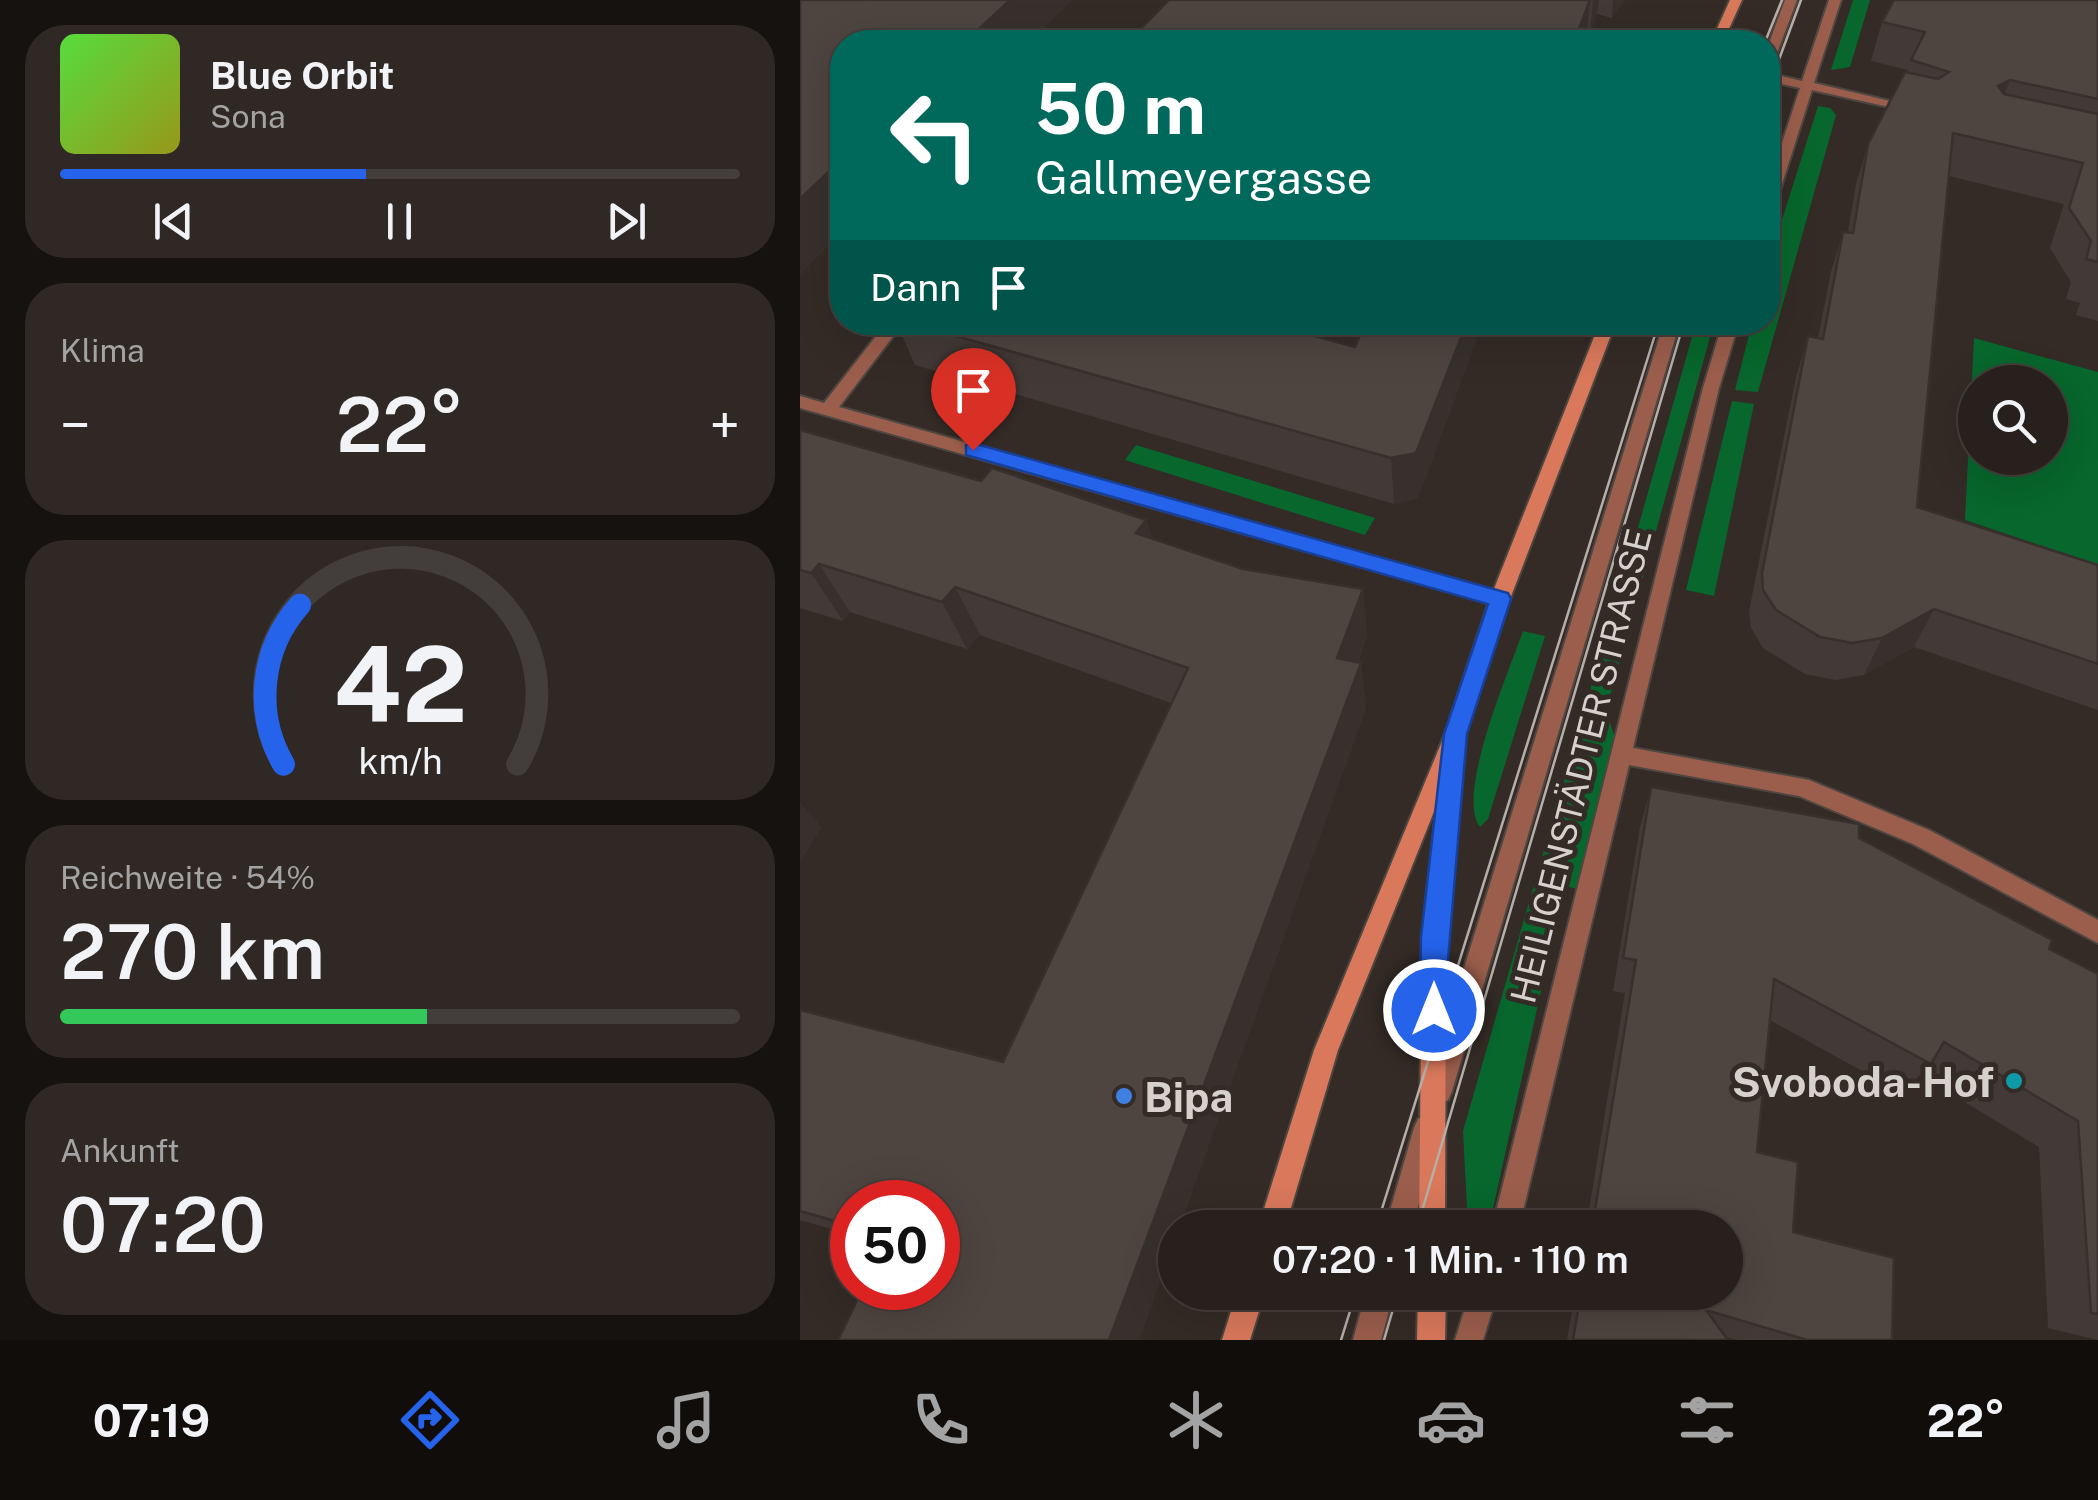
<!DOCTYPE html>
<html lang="de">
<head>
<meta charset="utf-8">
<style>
	body { margin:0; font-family:"Public Sans",sans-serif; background:#2f2825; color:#f1f3f6; height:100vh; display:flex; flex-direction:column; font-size:38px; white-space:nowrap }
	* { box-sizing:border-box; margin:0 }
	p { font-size:32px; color:#a4a3a3 }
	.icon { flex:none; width:55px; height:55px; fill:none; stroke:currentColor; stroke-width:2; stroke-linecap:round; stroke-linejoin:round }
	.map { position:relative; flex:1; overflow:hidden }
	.sheet { display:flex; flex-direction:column; gap:25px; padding:25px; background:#15120f; width:800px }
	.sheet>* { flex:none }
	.top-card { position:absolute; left:30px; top:30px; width:950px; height:305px; border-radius:40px; box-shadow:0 10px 40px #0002,0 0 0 2px #433e3b; background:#00695c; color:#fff; overflow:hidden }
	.tools { position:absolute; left:1158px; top:365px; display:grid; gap:20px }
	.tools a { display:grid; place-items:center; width:110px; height:110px; border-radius:50%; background:#27201c; box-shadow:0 10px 40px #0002,0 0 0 2px #433e3b; font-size:50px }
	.speed { position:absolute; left:30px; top:1180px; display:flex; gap:20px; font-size:50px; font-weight:700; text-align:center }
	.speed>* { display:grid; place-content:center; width:130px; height:130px; border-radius:50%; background:#27201c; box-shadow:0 10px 40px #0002,0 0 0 2px #433e3b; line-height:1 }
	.speed .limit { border:15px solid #d22; background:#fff; color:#111 }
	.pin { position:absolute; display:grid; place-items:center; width:85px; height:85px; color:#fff; margin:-102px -42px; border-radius:50% 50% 50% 0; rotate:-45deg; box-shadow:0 0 10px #0007 }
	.pin .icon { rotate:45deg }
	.me { position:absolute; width:110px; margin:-55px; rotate:0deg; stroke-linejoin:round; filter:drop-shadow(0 0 8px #0008) }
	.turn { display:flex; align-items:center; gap:35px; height:210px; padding:0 40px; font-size:45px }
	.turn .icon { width:130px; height:130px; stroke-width:2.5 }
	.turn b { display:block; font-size:70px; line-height:85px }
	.then { display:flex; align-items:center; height:95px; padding:0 40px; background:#0003; gap:20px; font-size:38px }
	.big { font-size:75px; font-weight:600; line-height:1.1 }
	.sheet .card { flex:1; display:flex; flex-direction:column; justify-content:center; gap:15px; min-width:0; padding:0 35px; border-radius:40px; background:#2f2825 }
	.sheet .dial { align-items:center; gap:0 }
	.dial svg { height:260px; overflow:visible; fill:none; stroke:#433e3b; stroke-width:7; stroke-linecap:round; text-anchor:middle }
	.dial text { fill:#f1f3f6; stroke:none }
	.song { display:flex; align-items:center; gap:30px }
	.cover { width:120px; height:120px; border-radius:15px; background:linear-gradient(135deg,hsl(110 70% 55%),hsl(60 70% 35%)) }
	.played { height:10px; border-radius:5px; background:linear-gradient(90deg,#2563eb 45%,#433e3b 45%) }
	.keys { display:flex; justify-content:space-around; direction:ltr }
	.heat { display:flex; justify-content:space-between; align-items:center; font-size:55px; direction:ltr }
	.charge { height:15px; border-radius:8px; background:linear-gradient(90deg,#34c759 54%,#433e3b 0) }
	.trip { position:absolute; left:358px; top:1210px; width:585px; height:100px; border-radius:50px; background:#27201c; box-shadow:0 10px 40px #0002,0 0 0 2px #433e3b; font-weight:600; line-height:100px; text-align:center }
	.tab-bar { display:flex; height:160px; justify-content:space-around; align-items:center; background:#100d0b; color:#a4a3a3 }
	.tab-bar .icon { width:70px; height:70px }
	.tab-bar .current { color:#2563eb }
	.tab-bar b { font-size:45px; color:#f1f3f6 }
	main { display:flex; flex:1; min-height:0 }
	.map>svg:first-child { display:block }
	.green { fill:#07672c; fill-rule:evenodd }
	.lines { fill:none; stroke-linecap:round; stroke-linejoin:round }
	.lane-casing { stroke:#4e4641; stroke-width:4 }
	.street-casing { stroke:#4e4641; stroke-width:4 }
	.secondary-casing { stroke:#4e4641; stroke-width:4 }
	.lane { fill:#9b5e4c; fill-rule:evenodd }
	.street { fill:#9b5e4c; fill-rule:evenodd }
	.secondary { fill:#d9785b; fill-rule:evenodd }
	.tram { stroke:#b5afab; stroke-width:2.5 }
	.wall { fill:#433a37 }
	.shaded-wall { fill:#37302d }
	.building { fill:#4e4440; stroke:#37302d; stroke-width:2.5 }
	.route { fill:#2563eb; stroke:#184099; stroke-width:2.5 }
	.culture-dot { fill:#0f9aa8; stroke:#342b26; stroke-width:4 }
	.shop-dot { fill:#3f7fe0; stroke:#342b26; stroke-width:4 }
	.labels { text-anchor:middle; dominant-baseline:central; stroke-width:10; stroke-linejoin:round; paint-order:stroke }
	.street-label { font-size:35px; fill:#d7d1ce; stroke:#342b26 }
	.near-poi-label { font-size:42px; font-weight:bold; fill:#d7d1ce; stroke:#342b26; text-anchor:end }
</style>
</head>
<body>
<main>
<section class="sheet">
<div class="card">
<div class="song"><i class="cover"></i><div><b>Blue Orbit</b><p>Sona</p></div></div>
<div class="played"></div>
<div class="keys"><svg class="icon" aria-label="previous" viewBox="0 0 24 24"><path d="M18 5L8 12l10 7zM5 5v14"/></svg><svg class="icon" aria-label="pause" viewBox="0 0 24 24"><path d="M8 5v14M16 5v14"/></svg><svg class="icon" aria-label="next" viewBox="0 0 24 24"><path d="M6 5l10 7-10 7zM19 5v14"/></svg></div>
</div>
<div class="card"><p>Klima</p>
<div class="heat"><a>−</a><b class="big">22°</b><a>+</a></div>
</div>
<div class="card dial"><svg viewBox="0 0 100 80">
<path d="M14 69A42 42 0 1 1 86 69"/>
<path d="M14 69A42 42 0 0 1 19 20" stroke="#2563eb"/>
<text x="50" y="56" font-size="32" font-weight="700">42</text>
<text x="50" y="72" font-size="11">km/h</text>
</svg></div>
<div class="card"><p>Reichweite · 54%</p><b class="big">270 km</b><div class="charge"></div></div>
<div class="card"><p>Ankunft</p><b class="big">07:20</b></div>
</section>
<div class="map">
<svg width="1298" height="1340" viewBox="0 0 1298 1340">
	<rect width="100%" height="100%" fill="#342b26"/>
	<!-- green -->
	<path class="green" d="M 1053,0 L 1070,0 L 1050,67 L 1031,70 Z
		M 1018,106 L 1030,108 L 1036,115 L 958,392 L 935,390 L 952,323 L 968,322 L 968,264 Z
		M 896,323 L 914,323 L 842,581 L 824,577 Z
		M 1174,338 L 1298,372 L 1298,565 L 1165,520 ZM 1175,382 L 1250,382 L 1250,458 L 1175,458 Z
		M 932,401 L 954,404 L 914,596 L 886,590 Z
		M 336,445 L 575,518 L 565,535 L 325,460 Z
		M 723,631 L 745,636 L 688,819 L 680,827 C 655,795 710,669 723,631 Z
		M 802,649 L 822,652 L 806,711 L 818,747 L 778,889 L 764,886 L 689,1227 L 668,1227 L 663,1131 Z"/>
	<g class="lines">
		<defs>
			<path id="lane" d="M 985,0 L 997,0 L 974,61 L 968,65 L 968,46 Z
				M 864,322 L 880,322 L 652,1091 L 648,1100 L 639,1104 L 630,1100 L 626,1091 Z
				M 627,1115 L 636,1119 L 640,1128 L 612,1228 L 585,1228 L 614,1128 L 618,1119 Z
				M 566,1292 L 594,1292 L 581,1340 L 553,1340 Z"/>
			<path id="street" d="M 1029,0 L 1041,0 L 1014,83 L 1119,108 L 1112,112 L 1012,90 L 975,206 L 968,210 L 968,186 L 1000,88 L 968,81 L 968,73 L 1002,81 Z
				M 763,29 L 811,39 L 813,42 L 791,42 L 759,36 L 759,30 Z
				M 87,322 L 104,322 L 39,407 L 700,592 L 710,599 L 700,606 L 0,408 L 0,396 L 24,403 Z
				M 923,322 L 939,322 L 919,388 L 833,748 L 1009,780 L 1129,830 L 1298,920 L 1298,943 L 1113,844 L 999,796 L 829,765 L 719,1228 L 692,1228 L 903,388 Z
				M 670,1292 L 698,1292 L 683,1340 L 655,1340 Z"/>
			<path id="secondary" d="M 930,0 L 942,0 L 923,42 L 911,42 Z
				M 800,322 L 816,322 L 710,599 L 659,749 L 664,756 L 646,937 L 645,1228 L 619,1228 L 622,937 L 637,804 L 538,1050 L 485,1228 L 458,1228 L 514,1050 L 645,734 L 690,599 Z
				M 437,1292 L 465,1292 L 450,1340 L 422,1340 Z
				M 618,1292 L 646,1292 L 645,1340 L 617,1340 Z"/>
		</defs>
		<!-- lane casing -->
		<use href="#lane" class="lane-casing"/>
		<!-- street casing -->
		<use href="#street" class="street-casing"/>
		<!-- secondary casing -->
		<use href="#secondary" class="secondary-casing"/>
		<!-- lane -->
		<use href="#lane" class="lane"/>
		<!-- street -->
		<use href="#street" class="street"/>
		<!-- secondary -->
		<use href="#secondary" class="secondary"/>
		<!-- tram -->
		<path class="tram" d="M 965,42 L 982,0
			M 968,89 L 1001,0
			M 576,1228 L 859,322
			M 617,1228 L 884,322
			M 541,1340 L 556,1292
			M 584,1340 L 598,1292"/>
	</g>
	<!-- wall -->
	<path class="wall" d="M 369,0 L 825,0 L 812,18 L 797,14 L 790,33 L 787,32 L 786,42 Z
		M 1298,0 L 1298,321 L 1276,315 L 1280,303 L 1266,299 L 1271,282 L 1250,248 L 1264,204 L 1149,176 L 1117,507 L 1298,565 L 1298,710 L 1114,647 L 1064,675 L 1035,680 L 1005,674 L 963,648 L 951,628 L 949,611 L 996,377 L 1008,336 L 1018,338 L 1031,272 L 1043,232 L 1048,232 L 1056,184 L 1068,144 L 1108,70 L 1071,61 L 1082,22 Z
		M 96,322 L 464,322 L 555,347 L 566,322 L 683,322 L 618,498 L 594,504 L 115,365 Z
		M 0,430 L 181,481 L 346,520 L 352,538 L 443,569 L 563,589 L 567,636 L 558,662 L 561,663 L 566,708 L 379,1228 L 375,1228 L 375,1240 L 339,1340 L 38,1340 L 138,1288 L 52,1202 L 52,1235 L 0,1220 L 0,1010 L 203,1062 L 371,703 L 180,635 L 167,649 L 50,612 L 43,621 L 0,608 Z
		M 851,787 L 1059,838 L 1249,949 L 1298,974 L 1298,1340 L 1248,1328 L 1239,1147 L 1120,1075 L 1102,1093 L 970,1020 L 957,1152 L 993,1232 L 1092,1340 L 937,1340 L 926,1337 L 928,1340 L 767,1340 L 775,1292 L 925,1292 L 925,1228 L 786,1228 L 825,993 L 813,991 L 840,827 Z"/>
	<!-- shaded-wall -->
	<path class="shaded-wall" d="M 210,0 L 272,0 L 230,42 L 165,42 Z
		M 790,0 L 786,42 L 774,42 Z
		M 793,0 L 799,0 L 797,14 L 790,33 Z
		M 813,0 L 825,0 L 812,18 Z
		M 1210,80 L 1195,119 L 1198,86 Z
		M 42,159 L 42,232 L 0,275 L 0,199 Z
		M 667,322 L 683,322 L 618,498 L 594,504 L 591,458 Z
		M 346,520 L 361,568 L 336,533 Z
		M 19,564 L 50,612 L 43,621 L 11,573 Z
		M 155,587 L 180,635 L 167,649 L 142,602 Z
		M 563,589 L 567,636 L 542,704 L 537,658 Z
		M 1134,609 L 1114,647 L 1064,675 L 1082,638 Z
		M 561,663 L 566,708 L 379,1228 L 375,1228 L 375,1240 L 339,1340 L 309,1340 Z
		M 0,802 L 22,827 L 0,862 Z"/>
	<!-- building -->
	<path class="building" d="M 0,0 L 210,0 L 165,42 L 42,42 L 42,159 L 0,199 Z
		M 369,0 L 790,0 L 774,42 L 328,42 Z
		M 1094,0 L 1298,0 L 1298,99 L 1210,80 L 1198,86 L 1204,94 L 1298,114 L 1298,262 L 1286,259 L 1291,241 L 1269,208 L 1283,163 L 1153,133 L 1117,507 L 1298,565 L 1298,664 L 1134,609 L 1082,638 L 1052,643 L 1020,637 L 976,610 L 963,590 L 962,573 L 1008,336 L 1023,339 L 1043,232 L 1053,233 L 1068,144 L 1105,72 L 1138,79 L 1149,72 L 1111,60 L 1125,32 L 1082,22 Z
		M 106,322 L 464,322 L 555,347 L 566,322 L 667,322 L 616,453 L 591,458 Z
		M 0,430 L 181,481 L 192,468 L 346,520 L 336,533 L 443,569 L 563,589 L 537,658 L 561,663 L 309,1340 L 38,1340 L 63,1288 L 138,1288 L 138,1202 L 52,1202 L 52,1226 L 0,1211 L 0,1010 L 203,1062 L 388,668 L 155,587 L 142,602 L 19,564 L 11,573 L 0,570 Z
		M 851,787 L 1059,824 L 1059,838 L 1252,940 L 1249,949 L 1298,974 L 1298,1314 L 1291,1313 L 1278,1121 L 1144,1042 L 1131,1064 L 974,979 L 957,1152 L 998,1162 L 993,1232 L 1094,1258 L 1092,1340 L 1007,1340 L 906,1310 L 928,1340 L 773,1340 L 781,1292 L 925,1292 L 925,1228 L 792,1228 L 836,960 L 823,958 Z"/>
	<!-- route -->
	<path class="route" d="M 173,443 L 708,593 L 711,599 L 667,734 L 643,1019 L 634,1023 L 624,1019 L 620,1010 L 621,937 L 644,734 L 688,604 L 166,455 L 166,445 Z"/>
	<!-- markers -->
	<circle class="culture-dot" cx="1214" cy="1081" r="10"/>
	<circle class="shop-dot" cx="324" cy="1096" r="10"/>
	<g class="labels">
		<!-- street labels -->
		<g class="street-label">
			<text transform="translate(781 766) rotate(-76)">HEILIGENSTÄDTER STRASSE</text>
		</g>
		<!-- near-poi labels -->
		<g class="near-poi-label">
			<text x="1194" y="1081">Svoboda-Hof</text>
			<text x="344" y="1096" text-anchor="start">Bipa</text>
		</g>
	</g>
</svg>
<div class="tools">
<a><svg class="icon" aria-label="search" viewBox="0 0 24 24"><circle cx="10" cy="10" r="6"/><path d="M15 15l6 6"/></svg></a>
</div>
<div class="speed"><div class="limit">50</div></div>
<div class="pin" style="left:173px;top:450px;background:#d93025"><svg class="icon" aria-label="arrive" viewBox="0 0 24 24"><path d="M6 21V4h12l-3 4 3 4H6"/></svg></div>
<svg class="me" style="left:634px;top:1010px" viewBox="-20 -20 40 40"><circle r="17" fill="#2563eb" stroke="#fff" stroke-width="3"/><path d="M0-11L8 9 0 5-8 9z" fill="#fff"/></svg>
<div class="trip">07:20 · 1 Min. · 110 m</div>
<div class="top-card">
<div class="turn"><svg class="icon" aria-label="left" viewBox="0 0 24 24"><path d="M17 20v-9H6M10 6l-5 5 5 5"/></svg><div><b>50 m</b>Gallmeyergasse</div></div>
<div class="then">Dann<svg class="icon" aria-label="arrive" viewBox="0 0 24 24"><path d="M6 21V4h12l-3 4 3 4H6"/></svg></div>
</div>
</div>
</main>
<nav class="tab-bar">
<b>07:19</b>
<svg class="icon current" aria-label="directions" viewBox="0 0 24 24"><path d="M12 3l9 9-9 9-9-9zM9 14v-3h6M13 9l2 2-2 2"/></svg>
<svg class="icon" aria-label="music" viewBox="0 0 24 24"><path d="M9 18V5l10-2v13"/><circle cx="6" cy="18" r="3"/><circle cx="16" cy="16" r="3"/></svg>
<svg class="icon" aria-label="phone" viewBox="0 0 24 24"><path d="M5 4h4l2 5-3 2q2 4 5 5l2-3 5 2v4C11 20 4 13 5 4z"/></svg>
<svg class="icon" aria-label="climate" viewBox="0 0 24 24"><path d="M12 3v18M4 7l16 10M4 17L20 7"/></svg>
<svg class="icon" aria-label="car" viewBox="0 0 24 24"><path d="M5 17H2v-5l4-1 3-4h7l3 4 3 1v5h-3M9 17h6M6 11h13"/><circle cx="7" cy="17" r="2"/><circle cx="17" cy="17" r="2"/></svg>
<svg class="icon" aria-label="filters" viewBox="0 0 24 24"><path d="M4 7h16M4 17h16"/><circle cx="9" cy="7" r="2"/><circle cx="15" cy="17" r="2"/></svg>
<b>22°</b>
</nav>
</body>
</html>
